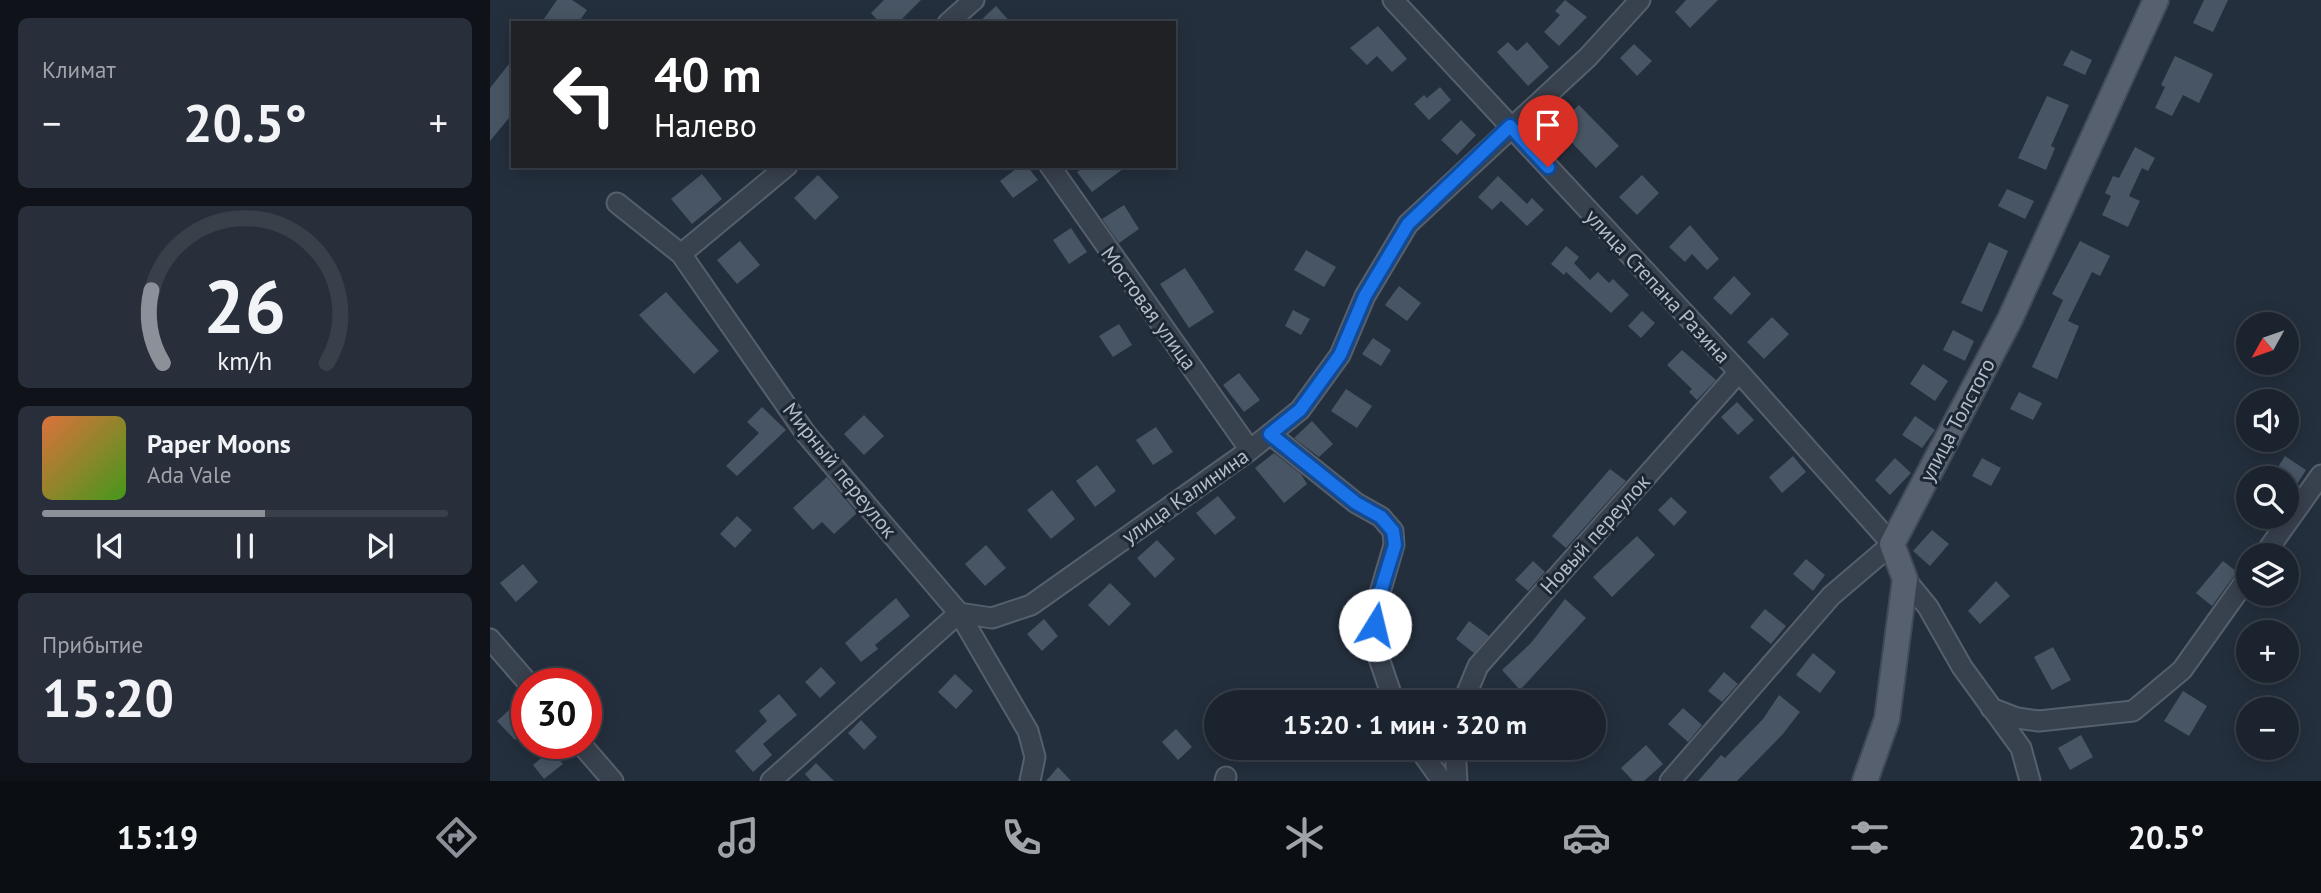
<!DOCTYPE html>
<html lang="ru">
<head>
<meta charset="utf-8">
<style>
	body { margin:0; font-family:"PT Sans",sans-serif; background:#282f3a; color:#f1f3f6; height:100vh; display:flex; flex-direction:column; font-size:26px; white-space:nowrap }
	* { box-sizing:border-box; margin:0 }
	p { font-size:23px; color:#a0a4aa }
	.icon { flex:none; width:38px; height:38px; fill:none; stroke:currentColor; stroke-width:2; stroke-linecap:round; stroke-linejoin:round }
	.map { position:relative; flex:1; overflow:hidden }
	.sheet { display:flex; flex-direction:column; gap:18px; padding:18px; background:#0f1319; width:490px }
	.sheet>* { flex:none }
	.top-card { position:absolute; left:21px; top:21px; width:665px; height:147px; border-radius:0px; box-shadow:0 4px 18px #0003,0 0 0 2px #39404a; background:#202124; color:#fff; overflow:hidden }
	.needle { width:46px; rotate:230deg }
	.controls { position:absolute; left:1746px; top:312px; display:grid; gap:14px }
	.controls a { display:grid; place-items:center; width:63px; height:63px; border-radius:50%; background:#1b232e; box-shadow:0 4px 18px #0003,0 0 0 2px #39404a; font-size:35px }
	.speed { position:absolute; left:21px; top:668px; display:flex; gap:14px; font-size:35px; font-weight:700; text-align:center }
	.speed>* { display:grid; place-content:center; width:91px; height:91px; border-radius:50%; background:#1b232e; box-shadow:0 4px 18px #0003,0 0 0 2px #39404a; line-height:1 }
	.speed .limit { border:10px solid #d22; background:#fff; color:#111 }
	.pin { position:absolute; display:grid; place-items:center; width:60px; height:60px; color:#fff; margin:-72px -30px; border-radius:50% 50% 50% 0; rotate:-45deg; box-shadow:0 0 7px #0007 }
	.pin .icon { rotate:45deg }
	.me { position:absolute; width:77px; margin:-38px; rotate:9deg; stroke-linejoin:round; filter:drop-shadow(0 0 5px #0008) }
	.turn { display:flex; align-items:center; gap:24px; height:147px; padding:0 28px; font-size:32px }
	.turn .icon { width:91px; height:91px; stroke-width:2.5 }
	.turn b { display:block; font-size:49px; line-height:60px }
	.big { font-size:52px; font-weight:700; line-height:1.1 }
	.sheet .tile { flex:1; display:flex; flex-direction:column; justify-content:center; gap:10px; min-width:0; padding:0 24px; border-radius:10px; background:#282f3a }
	.sheet .dial { align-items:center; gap:0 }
	.dial svg { height:182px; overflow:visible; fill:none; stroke:#39404a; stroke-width:7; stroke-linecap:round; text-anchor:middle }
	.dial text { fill:#f1f3f6; stroke:none }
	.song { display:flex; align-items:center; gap:21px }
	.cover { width:84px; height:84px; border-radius:10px; background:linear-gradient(135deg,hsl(20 70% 55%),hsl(100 70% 35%)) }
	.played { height:7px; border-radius:4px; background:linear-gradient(90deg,#8c9099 55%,#39404a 55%) }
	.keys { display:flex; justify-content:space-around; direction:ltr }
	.heat { display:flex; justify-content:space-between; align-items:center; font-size:38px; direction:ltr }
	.trip { position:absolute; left:714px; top:690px; width:402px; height:70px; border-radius:35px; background:#1b232e; box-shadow:0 4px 18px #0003,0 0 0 2px #39404a; font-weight:700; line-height:70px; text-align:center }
	.tabs { display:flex; height:112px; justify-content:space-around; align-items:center; background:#0b0e12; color:#a0a4aa }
	.tabs .icon { width:49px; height:49px }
	.tabs .on { color:#8c9099 }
	.tabs b { font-size:32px; color:#f1f3f6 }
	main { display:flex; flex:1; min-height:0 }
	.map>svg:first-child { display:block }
	.building { fill:#485564 }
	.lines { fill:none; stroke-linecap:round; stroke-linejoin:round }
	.minor-casing { stroke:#565f6c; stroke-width:23 }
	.major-casing { stroke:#414a57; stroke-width:28 }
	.minor { stroke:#38414e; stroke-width:19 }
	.major { stroke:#56606e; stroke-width:24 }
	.route-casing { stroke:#114b97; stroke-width:18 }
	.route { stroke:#1a73e8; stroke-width:12 }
	.labels { text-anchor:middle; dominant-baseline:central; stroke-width:6; stroke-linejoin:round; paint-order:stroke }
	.street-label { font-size:21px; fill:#b4bcc9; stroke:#1d2633 }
</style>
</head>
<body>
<main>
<section class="sheet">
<div class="tile"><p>Климат</p>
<div class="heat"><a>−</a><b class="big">20.5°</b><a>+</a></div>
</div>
<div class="tile dial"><svg viewBox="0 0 100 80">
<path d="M14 69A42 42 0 1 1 86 69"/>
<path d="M14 69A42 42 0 0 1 9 37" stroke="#8c9099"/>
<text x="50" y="56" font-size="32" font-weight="700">26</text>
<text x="50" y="72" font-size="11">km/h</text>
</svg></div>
<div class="tile">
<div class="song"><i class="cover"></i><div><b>Paper Moons</b><p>Ada Vale</p></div></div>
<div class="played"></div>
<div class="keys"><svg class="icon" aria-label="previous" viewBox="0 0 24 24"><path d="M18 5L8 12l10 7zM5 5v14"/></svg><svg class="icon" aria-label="pause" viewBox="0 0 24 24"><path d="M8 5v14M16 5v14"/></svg><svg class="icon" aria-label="next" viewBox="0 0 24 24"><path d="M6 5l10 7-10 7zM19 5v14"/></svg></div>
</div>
<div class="tile"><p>Прибытие</p><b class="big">15:20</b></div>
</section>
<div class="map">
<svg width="1831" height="781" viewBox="0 0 1831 781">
	<rect width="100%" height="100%" fill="#242f3d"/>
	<!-- building -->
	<path class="building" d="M 67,0 L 82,0 L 97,10 L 88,23 L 51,23 Z
		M 394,0 L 431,0 L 408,23 L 390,23 L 381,13 Z
		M 1075,0 L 1097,17 L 1069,46 L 1054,32 L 1070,15 L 1065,11 Z
		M 1196,0 L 1228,0 L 1200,28 L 1185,12 Z
		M 1714,0 L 1738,0 L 1723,32 L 1703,23 Z
		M 506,6 L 521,23 L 488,23 Z
		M 888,26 L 917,59 L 902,72 L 887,56 L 877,65 L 860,48 Z
		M 1018,42 L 1027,51 L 1037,42 L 1059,67 L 1038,86 L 1007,52 Z
		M 1144,44 L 1162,61 L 1147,76 L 1130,58 Z
		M 1581,50 L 1602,60 L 1595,75 L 1573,65 Z
		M 1685,56 L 1723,74 L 1709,103 L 1693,95 L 1682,116 L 1665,108 L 1675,87 L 1671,85 Z
		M 23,59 L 23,113 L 0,141 L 0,88 Z
		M 950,87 L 961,100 L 939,120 L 924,104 L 934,95 L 937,98 Z
		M 1557,96 L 1579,105 L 1561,146 L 1565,148 L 1556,170 L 1528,158 Z
		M 1089,105 L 1129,146 L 1106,168 L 1066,126 Z
		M 971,120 L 986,135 L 967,155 L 951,140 Z
		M 1645,147 L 1665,158 L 1658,171 L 1652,168 L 1639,196 L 1650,201 L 1638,227 L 1612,215 L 1621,196 L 1615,193 L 1623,176 L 1629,178 Z
		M 530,166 L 537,166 L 548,180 L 523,198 L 510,181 Z
		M 595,166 L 637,166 L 602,192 L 587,172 Z
		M 212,174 L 232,199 L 202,224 L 181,199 Z
		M 328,175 L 349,197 L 325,220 L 304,198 Z
		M 1152,175 L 1169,193 L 1147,215 L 1129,197 Z
		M 1008,176 L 1037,204 L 1042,198 L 1054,210 L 1037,226 L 1011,201 L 1002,210 L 988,197 Z
		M 1517,189 L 1544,201 L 1535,219 L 1508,206 Z
		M 634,205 L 649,229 L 629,243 L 612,219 Z
		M 1200,225 L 1229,259 L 1217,270 L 1202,254 L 1195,262 L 1179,247 Z
		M 581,228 L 597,252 L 579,264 L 563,240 Z
		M 250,241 L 270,265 L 247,284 L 227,260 Z
		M 1590,241 L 1620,256 L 1610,276 L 1602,272 L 1578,321 L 1589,326 L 1567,379 L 1542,367 L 1573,300 L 1562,294 Z
		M 1499,242 L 1518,251 L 1492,312 L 1471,303 Z
		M 1076,246 L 1089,257 L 1084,263 L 1100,280 L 1108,272 L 1119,283 L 1123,279 L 1139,295 L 1121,313 L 1076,272 L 1074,275 L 1061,264 Z
		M 816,250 L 846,267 L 834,287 L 804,270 Z
		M 695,268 L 724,312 L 699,328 L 670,284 Z
		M 1244,276 L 1261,294 L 1241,315 L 1223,298 Z
		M 909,286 L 931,303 L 917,321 L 895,305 Z
		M 176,292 L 229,351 L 204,374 L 149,315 Z
		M 803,310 L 820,319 L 811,335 L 795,326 Z
		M 1152,311 L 1165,323 L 1151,338 L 1138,326 Z
		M 1282,317 L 1299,334 L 1274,359 L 1257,342 Z
		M 629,324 L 642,345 L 623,357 L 609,336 Z
		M 1463,330 L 1484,341 L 1475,361 L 1453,350 Z
		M 883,338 L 901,350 L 891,366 L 872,354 Z
		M 1192,350 L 1226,380 L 1207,400 L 1199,392 L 1202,389 L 1177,365 Z
		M 1433,364 L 1458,381 L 1445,401 L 1420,384 Z
		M 749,373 L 770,400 L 754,412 L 733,385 Z
		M 856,389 L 882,406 L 867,428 L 841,411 Z
		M 1529,392 L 1552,403 L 1543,420 L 1520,409 Z
		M 1247,402 L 1264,420 L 1248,435 L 1231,417 Z
		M 272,407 L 296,430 L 247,476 L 236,466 L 269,433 L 257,422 Z
		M 374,415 L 394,436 L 374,455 L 354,434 Z
		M 1425,416 L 1445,430 L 1432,448 L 1412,435 Z
		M 822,421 L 843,444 L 829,457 L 804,438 Z
		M 666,427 L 683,452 L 663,465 L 646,440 Z
		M 784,453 L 811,474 L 817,484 L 794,503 L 765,468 Z
		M 1303,456 L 1316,472 L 1292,493 L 1279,477 Z
		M 1795,456 L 1816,470 L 1797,500 L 1797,478 L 1781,478 Z
		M 1405,458 L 1421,473 L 1400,495 L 1385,480 Z
		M 1492,458 L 1511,468 L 1501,486 L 1482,476 Z
		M 607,465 L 626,491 L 605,507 L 586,481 Z
		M 1120,469 L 1136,481 L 1076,548 L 1062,536 Z
		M 337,477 L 367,513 L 344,534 L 332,522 L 323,530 L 303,508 Z
		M 562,490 L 585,519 L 561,539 L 537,510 Z
		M 728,496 L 746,518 L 725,535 L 706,513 Z
		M 1181,497 L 1197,512 L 1184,526 L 1168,510 Z
		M 247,516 L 262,530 L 245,548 L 230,534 Z
		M 1442,530 L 1459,544 L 1440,566 L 1423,551 Z
		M 1147,536 L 1165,555 L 1122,597 L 1103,577 Z
		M 667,540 L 685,559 L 665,578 L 647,558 Z
		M 496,545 L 516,568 L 495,586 L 475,564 Z
		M 1316,559 L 1335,575 L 1323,591 L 1303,574 Z
		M 1043,561 L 1055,572 L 1038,591 L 1025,580 Z
		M 1733,561 L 1747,572 L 1722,606 L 1706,593 Z
		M 33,564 L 48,582 L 26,602 L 10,583 Z
		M 1506,581 L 1520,596 L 1490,624 L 1478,611 Z
		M 620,583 L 641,604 L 619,626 L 598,605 Z
		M 406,598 L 420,616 L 385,645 L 388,649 L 371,662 L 355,643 Z
		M 1075,599 L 1096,618 L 1030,690 L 1012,670 L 1041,643 Z
		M 1275,609 L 1296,626 L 1281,644 L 1260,627 Z
		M 554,619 L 568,636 L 552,651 L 537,634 Z
		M 979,621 L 999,636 L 984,653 L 966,639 Z
		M 1563,647 L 1581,680 L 1562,690 L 1544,657 Z
		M 1323,653 L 1346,672 L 1330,693 L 1306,675 Z
		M 331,667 L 346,683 L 330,698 L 315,682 Z
		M 1234,672 L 1248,684 L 1232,702 L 1218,691 Z
		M 465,674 L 483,691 L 466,709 L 448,692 Z
		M 1693,691 L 1717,706 L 1699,736 L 1674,721 Z
		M 289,694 L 307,715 L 273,744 L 282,755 L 263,772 L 245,751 L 277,721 L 269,711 Z
		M 1289,695 L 1310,712 L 1292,735 L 1247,781 L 1208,781 L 1231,755 L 1235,758 L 1273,719 Z
		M 26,704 L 37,717 L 37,729 L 25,740 L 7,721 Z
		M 1193,708 L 1212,725 L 1198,742 L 1178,724 Z
		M 371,720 L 387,737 L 374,750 L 358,733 Z
		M 686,729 L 702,747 L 688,760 L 672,742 Z
		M 1591,735 L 1603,757 L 1580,770 L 1568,748 Z
		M 1156,745 L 1173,764 L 1154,781 L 1143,781 L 1131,768 Z
		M 61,750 L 73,764 L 54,779 L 43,765 Z
		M 326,763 L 344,781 L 321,781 L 315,774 Z
		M 568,767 L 581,781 L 556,781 Z"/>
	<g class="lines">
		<defs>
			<path id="minor" d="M 903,0 L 1249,372 L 1402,544 L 1341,596 L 1180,781
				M 458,23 L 484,0
				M 560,166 L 760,450
				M 127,203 L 191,254 L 316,434 L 469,613 L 538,731 L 545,757 L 540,781
				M 191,254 L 297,166
				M 780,434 L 866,503 L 891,517 L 903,531 L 904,545 L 886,606 L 884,644 L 904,702
				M 1774,555 L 1831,475
				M 1415,579 L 1438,607 L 1472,667 L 1531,748 L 1540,781
				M 0,639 L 39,684
				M 973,702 L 988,666 L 1249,372
				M 1501,708 L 1527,718 L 1549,721 L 1643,711 L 1692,670 L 1759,576
				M 91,744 L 123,781
				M 928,747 L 952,781
				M 965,747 L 967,781
				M 281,781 L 469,613 L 502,618 L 541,605 L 760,450 L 810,410 L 850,355 L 875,296 L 918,224 L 1098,57 L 1150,0
				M 735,781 L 736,777"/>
			<path id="major" d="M 1375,781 L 1397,719 L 1415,579 L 1402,544 L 1520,319 L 1666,0"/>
		</defs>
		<!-- minor casing -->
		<use href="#minor" class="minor-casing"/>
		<!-- major casing -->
		<use href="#major" class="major-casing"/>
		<!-- minor -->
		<use href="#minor" class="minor"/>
		<!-- major -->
		<use href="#major" class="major"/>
	</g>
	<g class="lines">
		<defs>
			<path id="route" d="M 885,625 L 886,606 L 905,545 L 903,531 L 891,517 L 866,503 L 780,434 L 810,410 L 850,355 L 875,296 L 918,224 L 1020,126 L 1058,167"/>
		</defs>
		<!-- route casing -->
		<use href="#route" class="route-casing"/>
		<!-- route -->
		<use href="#route" class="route"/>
	</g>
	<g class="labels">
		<!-- street labels -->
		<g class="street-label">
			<text transform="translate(1168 286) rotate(47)">улица Степана Разина</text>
			<text transform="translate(659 308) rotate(54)">Мостовая улица</text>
			<text transform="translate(1467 420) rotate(-62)">улица Толстого</text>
			<text transform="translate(350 470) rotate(51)">Мирный переулок</text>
			<text transform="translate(695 496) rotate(-35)">улица Калинина</text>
			<text transform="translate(1105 534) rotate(-48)">Новый переулок</text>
		</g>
	</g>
</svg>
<div class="controls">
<a><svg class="needle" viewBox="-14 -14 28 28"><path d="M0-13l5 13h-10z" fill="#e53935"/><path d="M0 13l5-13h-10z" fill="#a0a4aa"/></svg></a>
<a><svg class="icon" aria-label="sound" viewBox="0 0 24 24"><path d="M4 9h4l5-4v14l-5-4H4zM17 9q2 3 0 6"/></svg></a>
<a><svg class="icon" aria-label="search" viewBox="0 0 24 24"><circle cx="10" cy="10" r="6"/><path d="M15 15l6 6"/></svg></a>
<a><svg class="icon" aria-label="layers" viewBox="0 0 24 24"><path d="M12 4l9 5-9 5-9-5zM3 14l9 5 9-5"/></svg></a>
<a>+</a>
<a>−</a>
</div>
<div class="speed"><div class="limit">30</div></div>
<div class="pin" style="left:1058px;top:167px;background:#d93025"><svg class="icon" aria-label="arrive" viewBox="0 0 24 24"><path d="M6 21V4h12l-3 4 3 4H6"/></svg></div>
<svg class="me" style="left:885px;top:625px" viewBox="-20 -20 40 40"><circle r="19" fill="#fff"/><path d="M0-13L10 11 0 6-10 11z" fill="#1a73e8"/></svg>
<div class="trip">15:20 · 1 мин · 320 m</div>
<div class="top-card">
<div class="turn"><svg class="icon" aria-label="left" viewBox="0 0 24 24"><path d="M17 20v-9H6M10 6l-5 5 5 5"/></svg><div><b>40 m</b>Налево</div></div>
</div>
</div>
</main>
<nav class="tabs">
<b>15:19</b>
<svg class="icon on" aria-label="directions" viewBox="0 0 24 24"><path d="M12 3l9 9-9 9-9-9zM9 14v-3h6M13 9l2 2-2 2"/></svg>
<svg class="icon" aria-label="music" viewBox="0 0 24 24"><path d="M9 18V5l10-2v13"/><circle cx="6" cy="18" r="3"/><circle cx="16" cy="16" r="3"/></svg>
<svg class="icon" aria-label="phone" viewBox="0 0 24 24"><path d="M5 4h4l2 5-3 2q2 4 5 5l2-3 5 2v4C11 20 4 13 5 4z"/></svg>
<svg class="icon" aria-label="climate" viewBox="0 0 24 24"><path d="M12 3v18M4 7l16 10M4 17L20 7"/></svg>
<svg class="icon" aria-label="car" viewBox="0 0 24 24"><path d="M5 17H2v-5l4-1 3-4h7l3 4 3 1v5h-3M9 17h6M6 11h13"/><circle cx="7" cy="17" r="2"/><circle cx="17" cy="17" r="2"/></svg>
<svg class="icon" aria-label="filters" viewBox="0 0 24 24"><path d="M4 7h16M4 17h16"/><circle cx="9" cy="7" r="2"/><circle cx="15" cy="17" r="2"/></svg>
<b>20.5°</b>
</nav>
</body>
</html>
